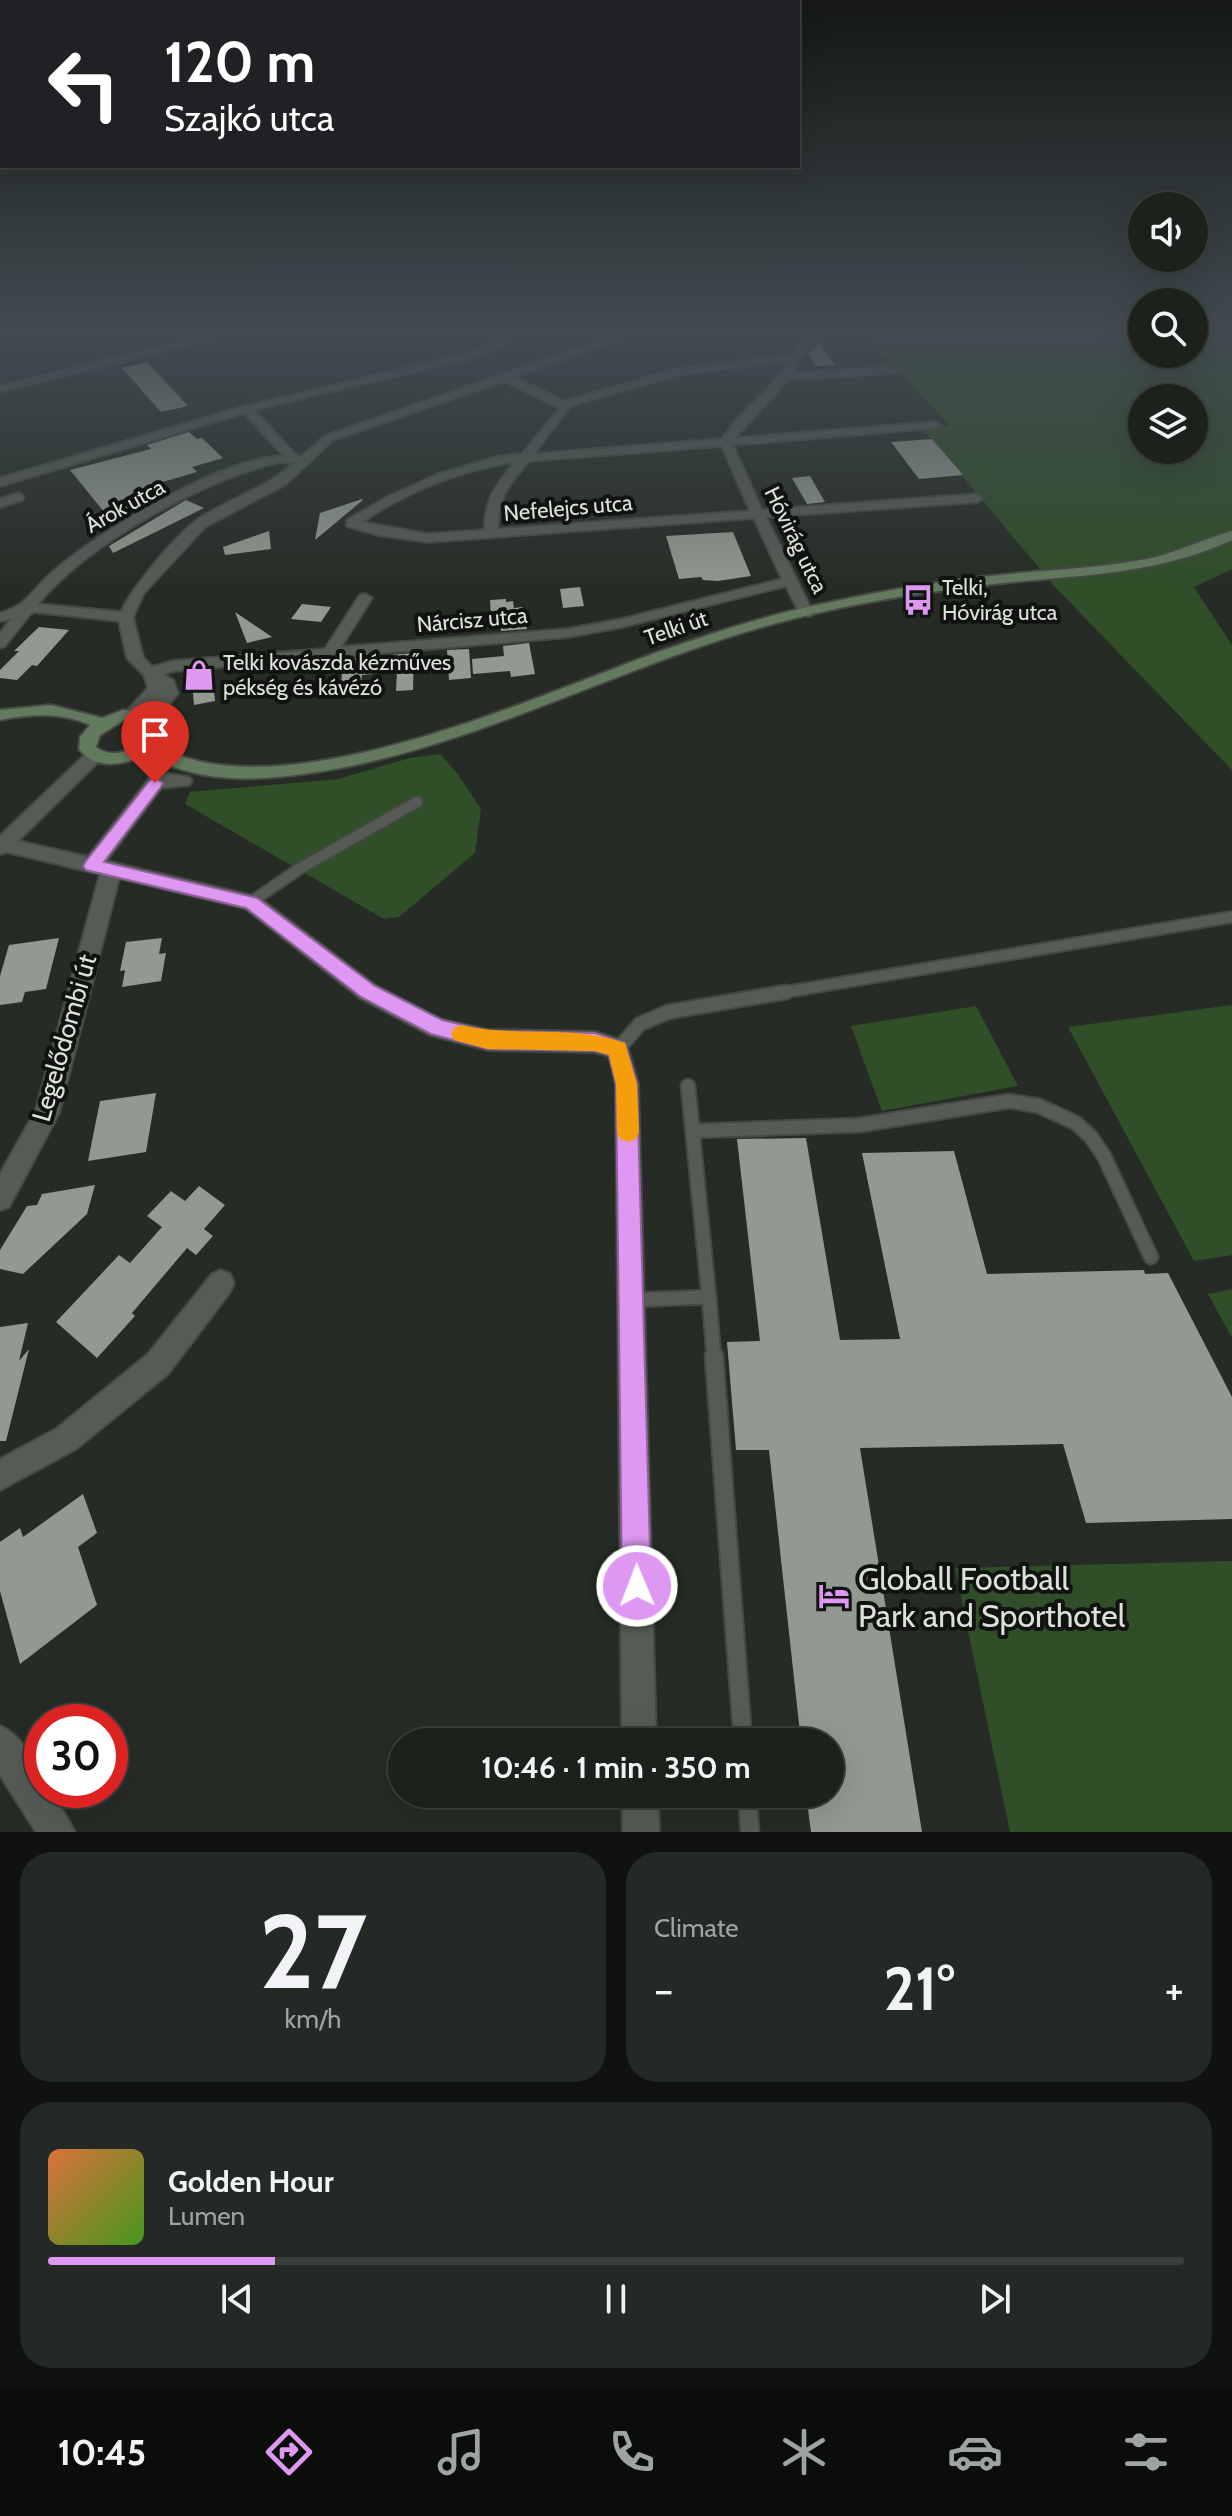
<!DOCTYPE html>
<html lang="en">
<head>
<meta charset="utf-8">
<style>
	body { margin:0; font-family:Cabin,sans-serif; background:#252925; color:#f1f3f6; height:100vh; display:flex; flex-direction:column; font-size:30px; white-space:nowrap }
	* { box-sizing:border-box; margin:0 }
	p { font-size:26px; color:#a0a3a3 }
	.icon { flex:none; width:44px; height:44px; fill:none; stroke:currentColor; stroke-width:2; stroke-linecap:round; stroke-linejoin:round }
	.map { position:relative; height:1832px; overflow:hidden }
	.drawer { display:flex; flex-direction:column; gap:20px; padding:20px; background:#0f120f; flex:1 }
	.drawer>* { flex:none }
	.guide { position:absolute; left:0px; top:0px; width:800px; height:168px; box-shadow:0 8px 32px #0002,0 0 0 2px #3a3e3b; background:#202124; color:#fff; overflow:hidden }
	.tools { position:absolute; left:1128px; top:192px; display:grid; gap:16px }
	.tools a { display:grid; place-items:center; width:80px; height:80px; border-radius:50%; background:#1c211c; box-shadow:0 8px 32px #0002,0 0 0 2px #3a3e3b; font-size:40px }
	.speed { position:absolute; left:24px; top:1704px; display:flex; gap:16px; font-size:40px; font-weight:700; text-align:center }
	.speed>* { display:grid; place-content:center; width:104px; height:104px; border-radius:50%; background:#1c211c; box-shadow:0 8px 32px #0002,0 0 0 2px #3a3e3b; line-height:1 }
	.speed .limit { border:12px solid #d22; background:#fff; color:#111 }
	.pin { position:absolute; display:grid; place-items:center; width:68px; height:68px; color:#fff; margin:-82px -34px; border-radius:50% 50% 50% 0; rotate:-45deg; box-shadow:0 0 8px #0007 }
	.pin .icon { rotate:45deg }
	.me { position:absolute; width:88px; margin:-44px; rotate:359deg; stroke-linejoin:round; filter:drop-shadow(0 0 6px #0008) }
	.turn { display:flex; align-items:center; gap:28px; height:168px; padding:0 32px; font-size:36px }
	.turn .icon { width:104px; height:104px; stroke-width:2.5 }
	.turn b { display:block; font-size:56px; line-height:68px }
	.big { font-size:60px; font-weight:700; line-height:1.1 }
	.drawer .tile { flex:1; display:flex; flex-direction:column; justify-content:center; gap:12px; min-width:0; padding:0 28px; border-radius:32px; background:#252925 }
	.drawer .dial { align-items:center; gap:0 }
	.dial b { font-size:104px; line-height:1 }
	.song { display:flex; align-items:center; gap:24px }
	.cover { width:96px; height:96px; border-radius:12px; background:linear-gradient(135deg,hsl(20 70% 55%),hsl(100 70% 35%)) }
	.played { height:8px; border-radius:4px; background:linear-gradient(90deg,#df98f1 20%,#3a3e3b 20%) }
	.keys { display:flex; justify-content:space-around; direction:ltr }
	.heat { display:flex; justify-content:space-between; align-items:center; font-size:44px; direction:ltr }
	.drawer .tiles { flex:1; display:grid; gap:20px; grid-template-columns:1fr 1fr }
	.tile:last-child { grid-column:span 2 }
	.trip { position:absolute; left:388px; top:1728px; width:456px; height:80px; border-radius:40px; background:#1c211c; box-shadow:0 8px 32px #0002,0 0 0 2px #3a3e3b; font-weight:700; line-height:80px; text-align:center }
	.menu { display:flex; height:128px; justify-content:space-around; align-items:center; background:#0b0d0b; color:#a0a3a3 }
	.menu .icon { width:56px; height:56px }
	.menu .current { color:#df98f1 }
	.menu b { font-size:36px; color:#f1f3f6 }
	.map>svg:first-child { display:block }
	.green { fill:#304e28; fill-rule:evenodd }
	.building { fill:#929990 }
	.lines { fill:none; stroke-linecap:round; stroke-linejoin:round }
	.service-far2-casing { stroke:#454944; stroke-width:14 }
	.service-far1-casing { stroke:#454944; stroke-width:17 }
	.service-casing { stroke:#454944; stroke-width:21 }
	.minor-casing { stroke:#454944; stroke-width:4 }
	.secondary-casing { stroke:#454944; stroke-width:4 }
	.service-far2 { stroke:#565c55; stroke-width:10 }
	.service-far1 { stroke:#565c55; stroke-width:13 }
	.service { stroke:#565c55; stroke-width:17 }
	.minor { fill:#565c55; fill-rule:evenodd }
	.secondary { fill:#647a5f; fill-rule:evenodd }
	.route { fill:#df98f1; stroke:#91639d; stroke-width:2 }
	.slow { fill:#f59e0b }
	.labels { text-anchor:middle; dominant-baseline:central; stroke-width:8; stroke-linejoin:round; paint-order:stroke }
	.far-street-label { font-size:22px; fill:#dde1dc; stroke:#111310 }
	.far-poi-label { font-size:22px; fill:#dde1dc; stroke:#111310; text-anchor:start }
	.street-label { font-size:26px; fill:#dde1dc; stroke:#111310 }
	.near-poi-label { font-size:32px; fill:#dde1dc; stroke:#111310; text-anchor:start }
</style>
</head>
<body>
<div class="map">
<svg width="1232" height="1832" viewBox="0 0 1232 1832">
	<rect width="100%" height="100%" fill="#262c25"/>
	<!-- green -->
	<path class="green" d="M 861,333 L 1142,333 L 1142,354 L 1194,354 L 1194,333 L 1232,333 L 1232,569 L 1194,587 L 1232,645 L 1232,770 L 1055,587 L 923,429 L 951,426 ZM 1142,398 L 1194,398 L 1194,450 L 1142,450 Z
		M 440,754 L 457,773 L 481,809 L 475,853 L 399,917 L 384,919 L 185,804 L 190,792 L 338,779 L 410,758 Z
		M 1232,1005 L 1232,1255 L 1194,1261 L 1068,1027 Z
		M 976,1006 L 1018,1086 L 882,1111 L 851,1026 Z
		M 1232,1289 L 1232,1338 L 1208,1294 Z
		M 1232,1561 L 1232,1832 L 1010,1832 L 955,1568 Z"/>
	<!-- building -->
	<path class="building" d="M 819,342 L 835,365 L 816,366 L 808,354 Z
		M 147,362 L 188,406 L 161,412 L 122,368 Z
		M 189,432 L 197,439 L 202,438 L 223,458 L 192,467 L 197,472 L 152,485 L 169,493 L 138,509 L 109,518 L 70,470 L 151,449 L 147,445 Z
		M 932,439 L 963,475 L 919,479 L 891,442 Z
		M 810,476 L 825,502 L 807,504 L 792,478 Z
		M 362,499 L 363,500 L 315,540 L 320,513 Z
		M 186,500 L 204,508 L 113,553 L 109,546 Z
		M 269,531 L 271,549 L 225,555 L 223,547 Z
		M 733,532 L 751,576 L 718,581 L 703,580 L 701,577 L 679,579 L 666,536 Z
		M 580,587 L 584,606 L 563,608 L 560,589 Z
		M 506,599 L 506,602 L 513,601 L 514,608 L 522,607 L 527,629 L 501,631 L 499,618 L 491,618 L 490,600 Z
		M 302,604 L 331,607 L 321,622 L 291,619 Z
		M 235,612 L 272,637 L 247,643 Z
		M 39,627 L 69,630 L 37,666 L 32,665 L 17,680 L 0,678 L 0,670 L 19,651 L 14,651 Z
		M 529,643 L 535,674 L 511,677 L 510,671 L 473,674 L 472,659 L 504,656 L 503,646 Z
		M 469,649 L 471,678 L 449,680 L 447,650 Z
		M 414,653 L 413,690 L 396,691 L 397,672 L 362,675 L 361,685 L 341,686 L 343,659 Z
		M 212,671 L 215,701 L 194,705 L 191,673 Z
		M 59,938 L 46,989 L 25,992 L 22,1002 L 0,1005 L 0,976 L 9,945 Z
		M 162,938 L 159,954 L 166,953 L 161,981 L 122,987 L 125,970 L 120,971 L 126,942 Z
		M 156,1093 L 146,1152 L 88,1161 L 100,1101 Z
		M 806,1138 L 840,1340 L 900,1339 L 862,1153 L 954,1151 L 987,1274 L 1144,1270 L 1145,1274 L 1168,1273 L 1232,1397 L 1232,1519 L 1086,1523 L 1063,1444 L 860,1448 L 922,1832 L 811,1832 L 806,1794 L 830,1794 L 830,1742 L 801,1742 L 769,1450 L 736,1450 L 727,1342 L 760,1341 L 737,1139 Z
		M 95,1185 L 87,1214 L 23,1274 L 0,1269 L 0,1250 L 27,1206 L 37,1205 L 42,1194 Z
		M 199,1186 L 225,1205 L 204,1229 L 213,1236 L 196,1255 L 187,1248 L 132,1313 L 135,1316 L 97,1358 L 56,1322 L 119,1255 L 130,1263 L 162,1227 L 147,1216 L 171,1191 L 185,1201 Z
		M 28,1323 L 19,1361 L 29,1349 L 6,1441 L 0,1441 L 0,1327 Z
		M 83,1494 L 97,1533 L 78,1547 L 97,1605 L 20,1664 L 0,1591 L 0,1542 L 20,1528 L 23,1537 Z"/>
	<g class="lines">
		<defs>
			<path id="service-far2" d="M 251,902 L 299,869 L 417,802
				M 774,994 L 1232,917"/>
			<path id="service-far1" d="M 618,1049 L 640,1024 L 668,1012 L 786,992
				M 693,1131 L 860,1125 L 1009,1101 L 1039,1106 L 1076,1123 L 1091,1137 L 1104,1156 L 1151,1257
				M 709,1297 L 714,1358
				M 632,1300 L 709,1297 L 688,1086"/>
			<path id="service" d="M 714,1356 L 743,1742
				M 747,1794 L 750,1832"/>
			<path id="minor" d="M 216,333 L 235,333 L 0,392 L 0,386 Z
				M 317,333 L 333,333 L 321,338 Z
				M 504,333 L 514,334 L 497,349 L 476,357 L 254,410 L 297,456 L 302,456 L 325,436 L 621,333 L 637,333 L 514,377 L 565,401 L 677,369 L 792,355 L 812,333 L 823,333 L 799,359 L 792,373 L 892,367 L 897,370 L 892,373 L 788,380 L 735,438 L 935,422 L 941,425 L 935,428 L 733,445 L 762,510 L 977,494 L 983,498 L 977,502 L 766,517 L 813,613 L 811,616 L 801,616 L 786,586 L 622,627 L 568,637 L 174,671 L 163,674 L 173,680 L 178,693 L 156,722 L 150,723 L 142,718 L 150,707 L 137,719 L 125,719 L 123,715 L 148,688 L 144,675 L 127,658 L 119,621 L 35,612 L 30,614 L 5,646 L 0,648 L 0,633 L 11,619 L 0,621 L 0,613 C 30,605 33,587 56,569 C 103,529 223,457 284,456 L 244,413 L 0,486 L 0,478 L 242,407 L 469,353 L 489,345 ZM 788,361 C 772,392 740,409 722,439 L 534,454 L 570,406 L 677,375 ZM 504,381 L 560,408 L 522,454 L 496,457 L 439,474 L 389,496 L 347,520 L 347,526 L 378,535 L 428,542 L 754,518 L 782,579 L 622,619 L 568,629 L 341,647 L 372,598 L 365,594 L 360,595 L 325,649 L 173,661 L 152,667 L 143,657 L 133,617 L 144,593 L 205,527 L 286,484 L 333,440 ZM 722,446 L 750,511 L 498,529 C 497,498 509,484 529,461 ZM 279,462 L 294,463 C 266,489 228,499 197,520 C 175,536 132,588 121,612 L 38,604 C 90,542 201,481 279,462 ZM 515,462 C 496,485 484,499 485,530 L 428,534 L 362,522 C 408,491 461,470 515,462 Z
				M 18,493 L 24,497 L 22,500 L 0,507 L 0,499 Z
				M 95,749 L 104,755 L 101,759 L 18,841 L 88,857 L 149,779 L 168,774 L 189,777 L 192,781 L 189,785 L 161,788 L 106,861 L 258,897 L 376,986 L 442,1020 L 488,1030 L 595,1032 L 626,1042 L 638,1084 L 656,1742 L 622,1742 L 616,1084 L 609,1056 L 595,1052 L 488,1050 L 430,1035 L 360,998 L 245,908 L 119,878 L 59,1113 L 9,1207 L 0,1210 L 0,1174 L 36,1110 L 100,874 L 7,852 L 0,854 L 0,836 L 89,751 Z
				M 221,1270 L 230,1274 L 234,1283 L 230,1292 L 168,1374 L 76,1449 L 0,1490 L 0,1459 L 56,1429 L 148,1354 L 212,1274 Z
				M 0,1726 C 21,1734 42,1768 42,1790 L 51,1790 L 75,1832 L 36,1832 L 0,1775 Z
				M 622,1794 L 658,1794 L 659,1832 L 623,1832 Z"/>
			<path id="secondary" d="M 1232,531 L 1232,540 C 1159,574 1081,575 1002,583 C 930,591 858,602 788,620 C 634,659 492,740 335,769 C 273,780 203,788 147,754 C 125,765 96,771 79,749 L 80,737 L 90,725 C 61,712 31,714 0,720 L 0,710 L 51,705 L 102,718 L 123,710 L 156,714 L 165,728 L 157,745 C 278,816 538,695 661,651 C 712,633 764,616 817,605 C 884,590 952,579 1020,573 C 1062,569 1105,567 1146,559 C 1177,553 1203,539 1232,531 ZM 124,720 L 145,723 L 149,728 C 142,749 113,761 96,747 L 100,735 Z"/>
		</defs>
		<!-- service-far2 casing -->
		<use href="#service-far2" class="service-far2-casing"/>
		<!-- service-far1 casing -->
		<use href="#service-far1" class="service-far1-casing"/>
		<!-- service casing -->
		<use href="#service" class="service-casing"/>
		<!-- minor casing -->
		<use href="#minor" class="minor-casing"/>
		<!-- secondary casing -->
		<use href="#secondary" class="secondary-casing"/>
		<!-- service-far2 -->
		<use href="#service-far2" class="service-far2"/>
		<!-- service-far1 -->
		<use href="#service-far1" class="service-far1"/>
		<!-- service -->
		<use href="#service" class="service"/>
		<!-- minor -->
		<use href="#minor" class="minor"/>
		<!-- secondary -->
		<use href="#secondary" class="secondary"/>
	</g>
	<!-- sky -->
	<linearGradient id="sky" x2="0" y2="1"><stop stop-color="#151814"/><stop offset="0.56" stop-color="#414b51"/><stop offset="1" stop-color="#414b51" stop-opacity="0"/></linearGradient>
	<rect width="1232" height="590" fill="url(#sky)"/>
	<!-- route -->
	<path class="route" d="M 155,778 L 163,783 L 161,787 L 104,862 L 257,898 L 375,986 L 442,1020 L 488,1031 L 595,1033 L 625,1043 L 637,1084 L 651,1586 L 647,1596 L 637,1601 L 627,1596 L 622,1586 L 616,1084 L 609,1055 L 595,1051 L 488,1049 L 431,1034 L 361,997 L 246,908 L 86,870 L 83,866 L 86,861 L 150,780 Z"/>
	<!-- slow -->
	<path class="slow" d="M 461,1025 C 515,1038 573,1024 625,1043 L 637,1084 L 639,1132 L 636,1139 L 628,1142 L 620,1139 L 617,1132 L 616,1084 L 609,1055 L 595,1051 L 488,1049 L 454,1040 L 451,1034 L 454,1028 Z"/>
	<!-- icons -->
	<defs>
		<symbol id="bus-bare" viewBox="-9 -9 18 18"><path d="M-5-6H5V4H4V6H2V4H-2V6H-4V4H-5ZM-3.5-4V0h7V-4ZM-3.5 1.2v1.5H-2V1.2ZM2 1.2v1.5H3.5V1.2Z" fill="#df98f1" stroke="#111310" stroke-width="2.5" paint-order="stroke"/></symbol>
		<symbol id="shop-bare" viewBox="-9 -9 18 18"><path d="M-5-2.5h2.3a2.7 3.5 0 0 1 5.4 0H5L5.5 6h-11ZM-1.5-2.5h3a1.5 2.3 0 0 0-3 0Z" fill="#df98f1" stroke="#111310" stroke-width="2.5" paint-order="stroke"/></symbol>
		<symbol id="hotel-bare" viewBox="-9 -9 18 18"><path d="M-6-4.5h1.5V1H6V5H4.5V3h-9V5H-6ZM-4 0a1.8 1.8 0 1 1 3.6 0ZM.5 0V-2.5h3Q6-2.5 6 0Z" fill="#df98f1" stroke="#111310" stroke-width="2.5" paint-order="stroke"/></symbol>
	</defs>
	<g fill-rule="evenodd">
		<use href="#bus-bare" x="896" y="578" width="44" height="44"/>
		<use href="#shop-bare" x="177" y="653" width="44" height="44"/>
		<use href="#hotel-bare" x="812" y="1574" width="44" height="44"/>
	</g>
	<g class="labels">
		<!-- far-street labels -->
		<g class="far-street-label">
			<text transform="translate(125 506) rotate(-29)">Árok utca</text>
			<text transform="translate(568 508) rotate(-5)">Nefelejcs utca</text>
			<text transform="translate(796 540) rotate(64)">Hóvirág utca</text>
			<text transform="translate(472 620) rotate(-5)">Nárcisz utca</text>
			<text transform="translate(676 628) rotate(-19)">Telki út</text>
		</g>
		<!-- far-poi labels -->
		<g class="far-poi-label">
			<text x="942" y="587">Telki,<tspan x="942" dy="25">Hóvirág utca</tspan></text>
			<text x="223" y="662">Telki kovászda kézműves<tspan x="223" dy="25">pékség és kávézó</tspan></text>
		</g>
		<!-- street labels -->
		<g class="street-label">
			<text transform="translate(64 1038) rotate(-74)">Legelődombi út</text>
		</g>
		<!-- near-poi labels -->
		<g class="near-poi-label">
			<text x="858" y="1578">Globall Football<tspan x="858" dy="37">Park and Sporthotel</tspan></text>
		</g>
	</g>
</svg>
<div class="tools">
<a><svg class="icon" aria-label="sound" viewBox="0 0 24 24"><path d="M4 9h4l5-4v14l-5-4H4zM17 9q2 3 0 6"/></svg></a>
<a><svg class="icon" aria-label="search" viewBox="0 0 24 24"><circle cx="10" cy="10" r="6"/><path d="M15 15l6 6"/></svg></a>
<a><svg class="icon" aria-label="layers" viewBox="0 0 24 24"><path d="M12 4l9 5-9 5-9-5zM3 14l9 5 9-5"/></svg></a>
</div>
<div class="speed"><div class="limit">30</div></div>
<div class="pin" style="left:155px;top:783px;background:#d93025"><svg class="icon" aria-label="arrive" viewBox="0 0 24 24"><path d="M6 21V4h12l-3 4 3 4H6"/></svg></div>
<svg class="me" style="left:637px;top:1586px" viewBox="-20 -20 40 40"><circle r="17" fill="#df98f1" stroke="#fff" stroke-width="3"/><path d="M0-11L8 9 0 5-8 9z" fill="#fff"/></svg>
<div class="trip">10:46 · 1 min · 350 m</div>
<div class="guide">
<div class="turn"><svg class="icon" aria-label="left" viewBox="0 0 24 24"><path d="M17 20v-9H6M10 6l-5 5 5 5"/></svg><div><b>120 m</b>Szajkó utca</div></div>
</div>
</div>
<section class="drawer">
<div class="tiles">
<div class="tile dial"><b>27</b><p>km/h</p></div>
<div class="tile"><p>Climate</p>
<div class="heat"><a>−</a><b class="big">21°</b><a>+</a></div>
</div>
<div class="tile">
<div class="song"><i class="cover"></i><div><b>Golden Hour</b><p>Lumen</p></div></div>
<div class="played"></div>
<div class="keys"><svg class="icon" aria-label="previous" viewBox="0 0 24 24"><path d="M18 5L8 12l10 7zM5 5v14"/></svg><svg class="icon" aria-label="pause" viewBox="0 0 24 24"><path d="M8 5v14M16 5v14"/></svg><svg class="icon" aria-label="next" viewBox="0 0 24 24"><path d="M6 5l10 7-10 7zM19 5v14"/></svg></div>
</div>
</div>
</section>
<nav class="menu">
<b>10:45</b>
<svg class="icon current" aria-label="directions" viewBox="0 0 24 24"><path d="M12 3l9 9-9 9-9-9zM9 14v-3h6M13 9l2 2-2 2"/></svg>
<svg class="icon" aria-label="music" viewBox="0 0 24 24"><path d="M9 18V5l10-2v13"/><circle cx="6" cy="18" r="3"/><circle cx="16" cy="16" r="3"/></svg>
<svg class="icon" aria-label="phone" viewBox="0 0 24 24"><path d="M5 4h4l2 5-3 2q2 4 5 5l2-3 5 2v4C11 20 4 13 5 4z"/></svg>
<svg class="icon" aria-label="climate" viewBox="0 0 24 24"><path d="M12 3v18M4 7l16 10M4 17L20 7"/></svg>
<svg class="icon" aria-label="car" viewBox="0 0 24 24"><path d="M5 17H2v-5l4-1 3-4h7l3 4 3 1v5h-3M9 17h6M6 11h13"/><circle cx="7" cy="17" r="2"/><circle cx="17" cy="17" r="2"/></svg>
<svg class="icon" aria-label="filters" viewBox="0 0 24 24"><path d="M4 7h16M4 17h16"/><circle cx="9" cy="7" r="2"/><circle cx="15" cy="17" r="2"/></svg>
</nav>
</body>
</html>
